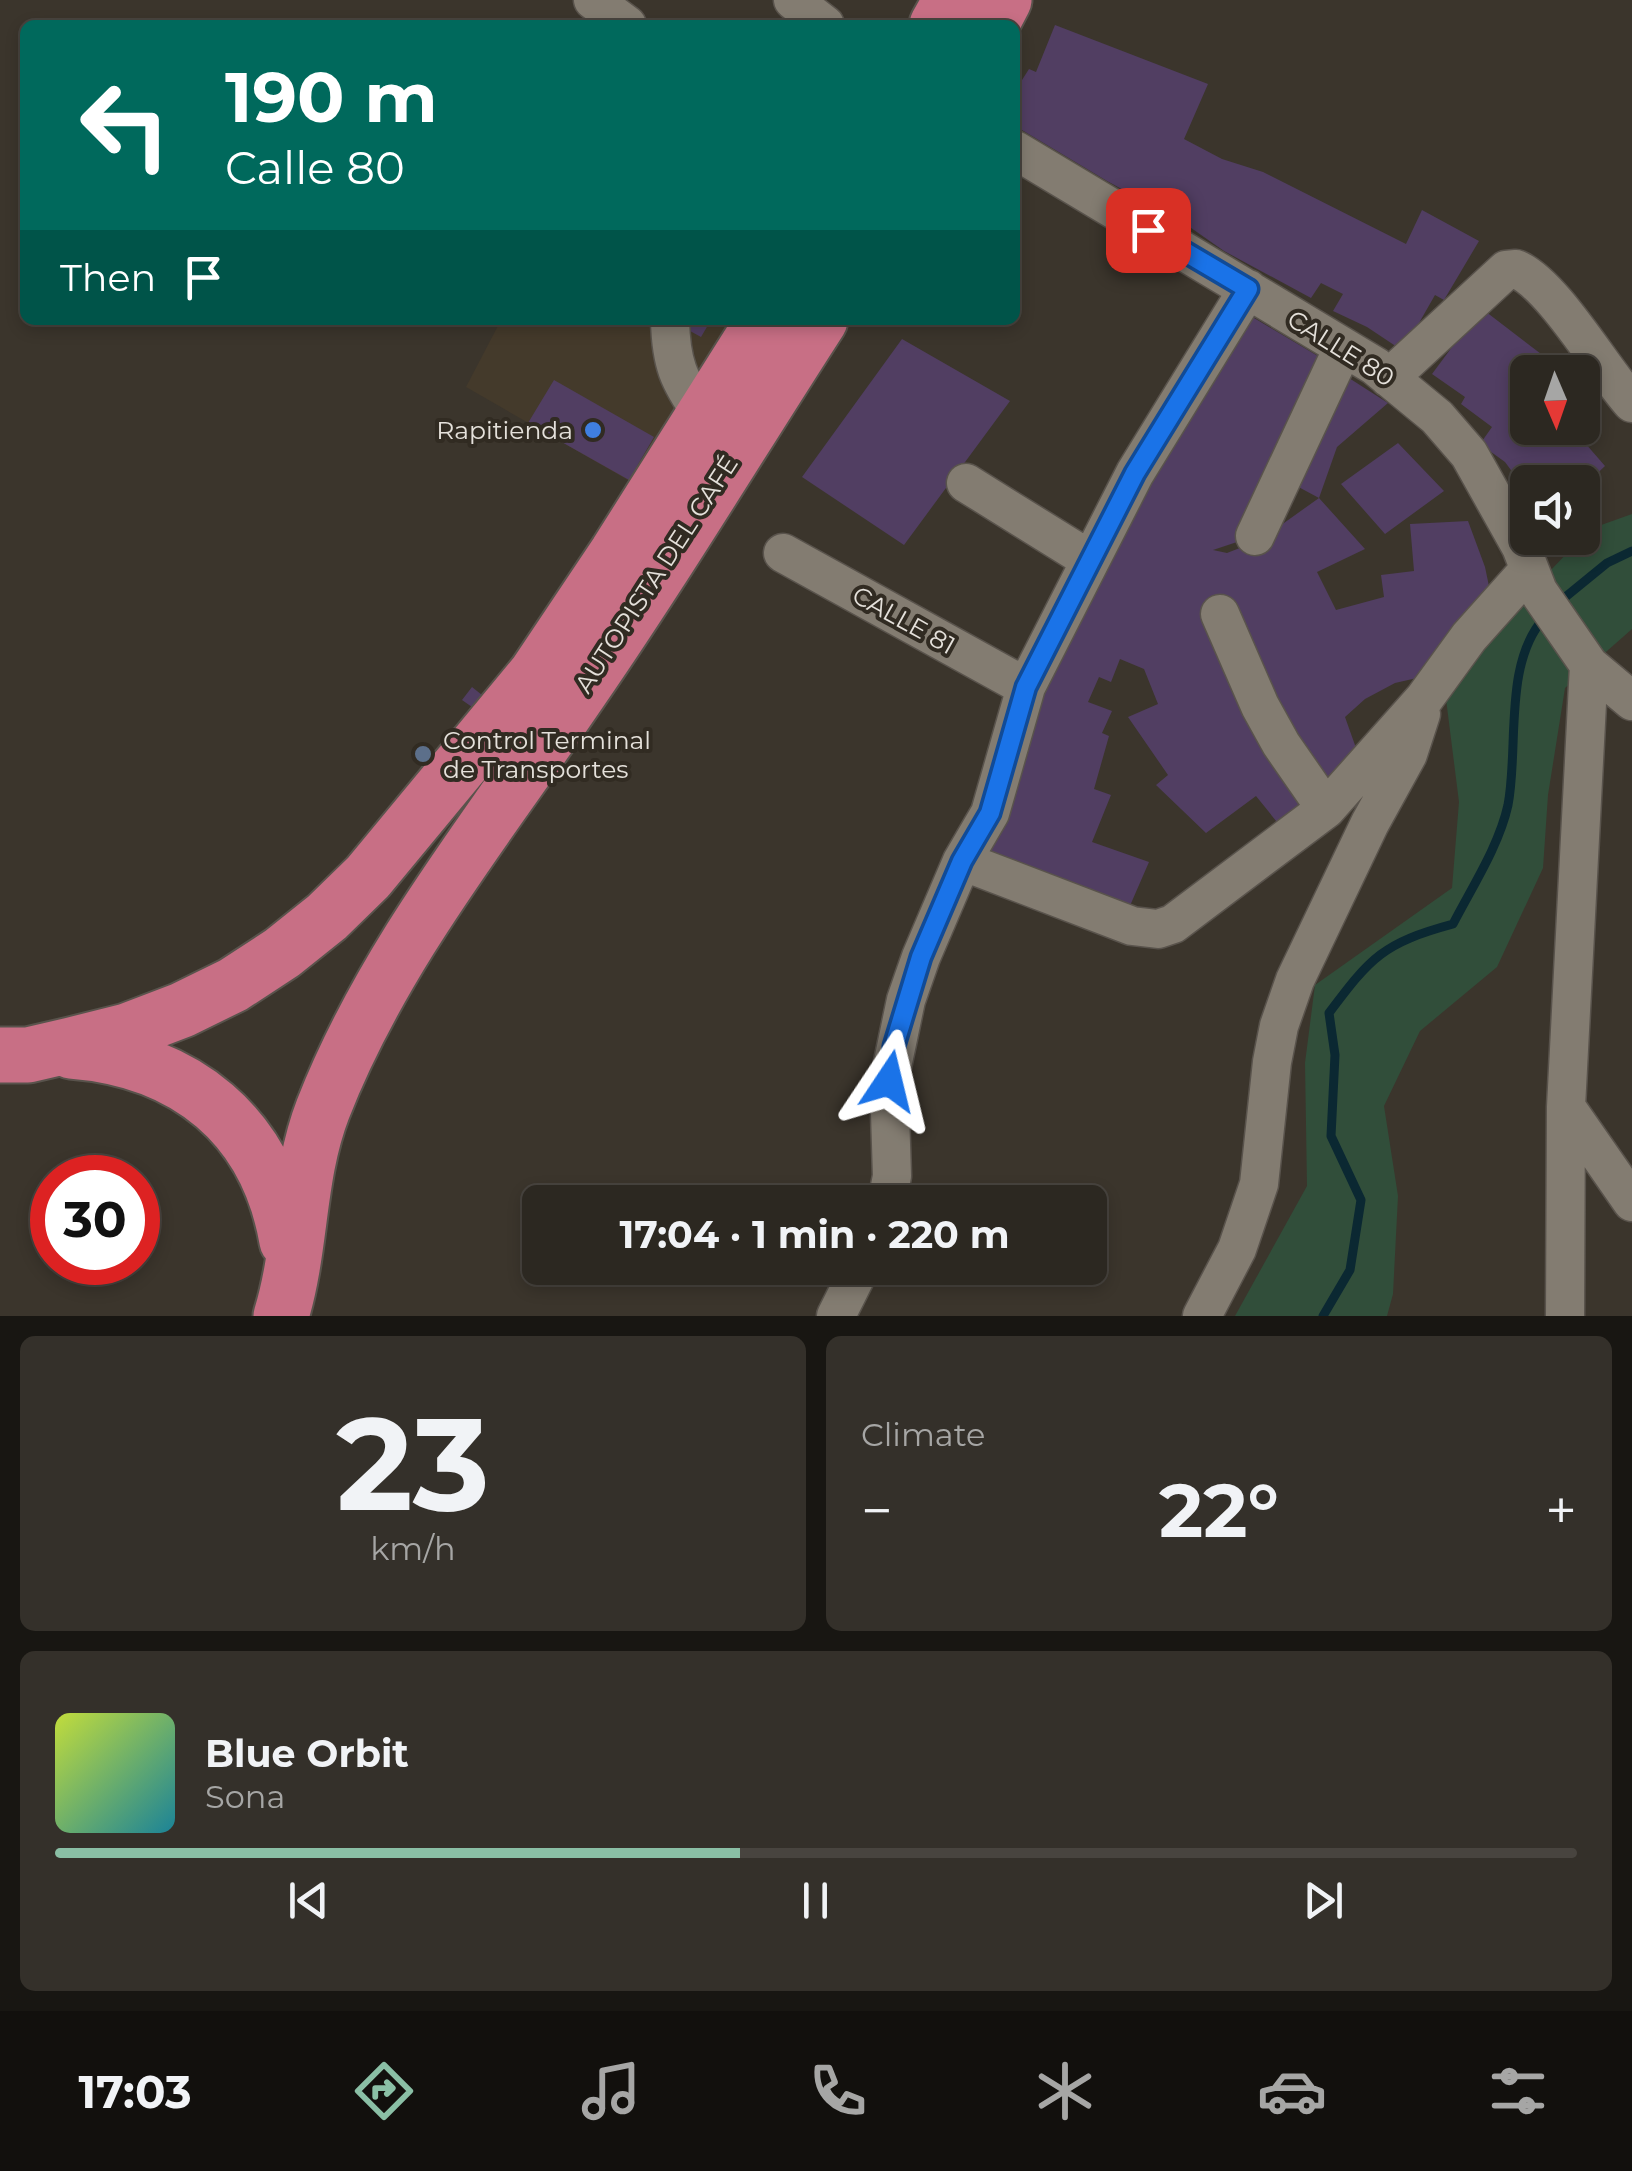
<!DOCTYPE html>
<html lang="en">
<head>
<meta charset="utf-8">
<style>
	body { margin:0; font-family:Montserrat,sans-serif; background:#34302a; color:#f1f3f6; height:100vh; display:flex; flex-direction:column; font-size:38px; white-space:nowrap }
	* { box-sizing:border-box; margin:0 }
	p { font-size:32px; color:#a6a6a5 }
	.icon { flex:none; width:55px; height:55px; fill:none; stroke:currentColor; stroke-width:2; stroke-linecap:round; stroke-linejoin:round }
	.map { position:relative; height:1316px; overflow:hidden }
	.side { display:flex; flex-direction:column; gap:20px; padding:20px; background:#181612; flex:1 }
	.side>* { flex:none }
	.banner { position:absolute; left:20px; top:20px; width:1000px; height:305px; border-radius:15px; box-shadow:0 5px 15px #0003,0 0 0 2px #48443f; background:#00695c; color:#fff; overflow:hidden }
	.needle { width:65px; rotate:178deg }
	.fabs { position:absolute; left:1510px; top:355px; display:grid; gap:20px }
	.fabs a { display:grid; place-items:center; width:90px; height:90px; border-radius:15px; background:#2c2821; box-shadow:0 5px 15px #0003,0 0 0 2px #48443f; font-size:50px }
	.speed { position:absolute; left:30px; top:1155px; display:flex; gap:20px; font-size:50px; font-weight:700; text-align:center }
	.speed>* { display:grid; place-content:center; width:130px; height:130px; border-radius:50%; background:#2c2821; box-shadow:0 5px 15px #0003,0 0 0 2px #48443f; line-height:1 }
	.speed .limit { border:15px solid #d22; background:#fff; color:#111 }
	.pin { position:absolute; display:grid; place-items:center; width:85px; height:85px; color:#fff; margin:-42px; border-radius:20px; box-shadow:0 5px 15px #0006 }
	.me { position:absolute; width:110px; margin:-55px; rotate:10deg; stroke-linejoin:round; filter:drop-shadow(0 0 8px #0008) }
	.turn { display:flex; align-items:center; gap:35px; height:210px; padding:0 40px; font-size:45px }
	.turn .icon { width:130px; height:130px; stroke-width:2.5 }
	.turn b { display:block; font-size:70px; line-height:85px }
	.then { display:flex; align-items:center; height:95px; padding:0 40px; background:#0003; gap:20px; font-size:38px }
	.big { font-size:75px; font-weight:700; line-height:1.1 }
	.side .card { flex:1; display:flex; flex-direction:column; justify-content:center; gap:15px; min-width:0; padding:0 35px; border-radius:15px; background:#34302a }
	.side .dial { align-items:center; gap:0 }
	.dial b { font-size:130px; line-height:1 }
	.song { display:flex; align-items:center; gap:30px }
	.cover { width:120px; height:120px; border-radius:15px; background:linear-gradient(135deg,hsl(70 70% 55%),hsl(190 70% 35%)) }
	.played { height:10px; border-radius:5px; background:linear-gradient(90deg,#8abfa5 45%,#48443f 45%) }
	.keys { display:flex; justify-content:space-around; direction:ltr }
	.heat { display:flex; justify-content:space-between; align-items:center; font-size:55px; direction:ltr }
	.side .tiles { flex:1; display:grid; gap:20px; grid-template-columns:1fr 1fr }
	.card:last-child { grid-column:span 2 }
	.trip { position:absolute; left:522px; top:1185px; width:585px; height:100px; border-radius:15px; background:#2c2821; box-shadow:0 5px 15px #0003,0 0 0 2px #48443f; font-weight:700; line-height:100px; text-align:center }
	.tab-bar { display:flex; height:160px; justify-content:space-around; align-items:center; background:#12100d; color:#a6a6a5 }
	.tab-bar .icon { width:70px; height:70px }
	.tab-bar .on { color:#8abfa5 }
	.tab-bar b { font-size:45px; color:#f1f3f6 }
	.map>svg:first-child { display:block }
	.built { fill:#443a2b }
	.green { fill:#314e3a }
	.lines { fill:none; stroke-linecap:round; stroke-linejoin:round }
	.stream { stroke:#0b2832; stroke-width:9 }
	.building { fill:#513e62 }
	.minor-casing { stroke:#59534c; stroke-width:41 }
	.highway-casing { stroke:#59534c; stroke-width:59 }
	.minor { stroke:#837c71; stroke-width:38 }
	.highway { stroke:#c86f85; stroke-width:55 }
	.route-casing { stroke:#114b97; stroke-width:25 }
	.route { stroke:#1a73e8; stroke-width:18 }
	.shop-dot { fill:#3f7fe0; stroke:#312b22; stroke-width:4 }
	.service-dot { fill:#5c6f8a; stroke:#312b22; stroke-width:4 }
	.labels { text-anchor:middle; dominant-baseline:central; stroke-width:8; stroke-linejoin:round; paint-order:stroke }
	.street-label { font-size:25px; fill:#e5e1db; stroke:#312b22 }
	.poi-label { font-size:25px; fill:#e5e1db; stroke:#312b22; text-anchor:end }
</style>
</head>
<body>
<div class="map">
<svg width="1632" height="1316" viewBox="0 0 1632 1316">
	<rect width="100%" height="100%" fill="#3b352c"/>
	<!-- built -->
	<path class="built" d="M 501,320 L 764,320 L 652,494 L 466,387 Z"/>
	<!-- green -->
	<path class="green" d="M 1632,514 L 1632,629 L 1565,688 L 1548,795 L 1543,868 L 1497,967 L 1420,1031 L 1384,1106 L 1398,1196 L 1393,1294 L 1387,1316 L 1235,1316 L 1307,1186 L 1305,1063 L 1315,985 L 1452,888 L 1459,802 L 1446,699 L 1492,632 L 1590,529 Z"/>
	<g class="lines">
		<!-- stream -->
		<path class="stream" d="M 1558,603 L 1607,563 L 1632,551
			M 1323,1316 L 1350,1270 L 1361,1200 L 1331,1136 L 1335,1055 L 1329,1013 C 1371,957 1383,943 1453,924 C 1472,887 1499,846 1508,805 C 1519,748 1503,664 1544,618"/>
	</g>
	<!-- building -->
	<path class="building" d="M 1055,25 L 1208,84 L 1184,139 L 1222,159 L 1263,172 L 1406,244 L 1422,210 L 1479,241 L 1444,300 L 1435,295 L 1403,351 L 1367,327 L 1333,311 L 1343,294 L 1321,283 L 1311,298 L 1224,251 L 1184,223 L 1107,181 L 1015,126 L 1015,91 L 1029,69 L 1036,72 Z
		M 1481,308 L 1545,357 L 1554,372 L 1528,372 L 1528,428 L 1572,428 L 1605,466 L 1582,488 L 1582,482 L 1528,482 L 1528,504 L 1516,495 L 1522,485 L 1505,462 L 1480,444 L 1492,427 L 1461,404 L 1465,397 L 1432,374 Z
		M 1249,315 L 1333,365 L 1255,536 L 1213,550 L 1227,553 L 1260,540 L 1319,498 L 1365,549 L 1317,572 L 1336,610 L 1384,597 L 1381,575 L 1414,571 L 1410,524 L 1468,521 L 1485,567 L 1490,591 L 1461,617 L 1458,646 L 1432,654 L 1430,675 L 1395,683 L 1365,699 L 1345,717 L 1361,762 L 1314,784 L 1316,810 L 1285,832 L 1256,796 L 1206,833 L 1156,785 L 1168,775 L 1128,717 L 1158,704 L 1144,669 L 1120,659 L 1111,682 L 1099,677 L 1088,702 L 1112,711 L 1102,733 L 1109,736 L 1094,789 L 1111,795 L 1092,842 L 1149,862 L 1129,908 L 982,856 L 1057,660 L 1111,551 Z
		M 670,320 L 711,320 L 701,337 Z
		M 902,339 L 1010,401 L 904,545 L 802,477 Z
		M 1338,371 L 1388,403 L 1337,447 L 1319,498 L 1291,483 Z
		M 554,380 L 654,437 L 629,480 L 528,423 Z
		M 1398,443 L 1444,491 L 1385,534 L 1341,484 Z
		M 472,687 L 482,695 L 472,707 L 462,700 Z
		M 424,742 L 435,751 L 422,766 L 412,758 Z"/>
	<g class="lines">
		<defs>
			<path id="minor" d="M 593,0 L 627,25
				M 793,0 L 825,25
				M 1015,150 L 1375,366 L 1437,417 L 1469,454 L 1521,547 L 1538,591 L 1589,665 L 1632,701
				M 670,320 C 671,363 678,380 703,415
				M 1389,378 L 1506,270 L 1516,269 C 1553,284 1602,370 1632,403
				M 966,483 L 1090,560
				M 1255,536 L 1343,348
				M 783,553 L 1026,687
				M 1220,614 L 1260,706 L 1281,744 L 1326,809
				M 962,861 L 1132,926 L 1158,929 L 1173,924 L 1326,809 L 1424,699 L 1469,637 L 1528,571
				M 1566,1107 L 1632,1202
				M 887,1202 L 892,1176 L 889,1081 L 906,1000 L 921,957 L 962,861 L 990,813 L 1026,687 L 1135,473 L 1248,289
				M 836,1316 L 860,1268
				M 1202,1316 L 1237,1249 L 1259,1184 L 1272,1062 L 1279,1026 L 1295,980 L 1370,823 L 1408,754 L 1421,714
				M 1565,1316 L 1566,1107 L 1589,665"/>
			<path id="highway" d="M 937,25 L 951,0
				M 991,25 L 1004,0
				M 71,1051 C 186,1060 267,1125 287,1241
				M 0,1055 L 28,1055 L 71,1045 L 127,1031 L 182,1010 L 233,985 L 282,953 L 327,917 L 368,877 L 536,674 L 617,553 L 764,320
				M 281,1316 C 302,1248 297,1176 323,1109 C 381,960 484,832 573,702 C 659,578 738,447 820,320"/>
		</defs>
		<!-- minor casing -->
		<use href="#minor" class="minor-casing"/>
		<!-- highway casing -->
		<use href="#highway" class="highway-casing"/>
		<!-- minor -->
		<use href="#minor" class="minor"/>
		<!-- highway -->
		<use href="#highway" class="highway"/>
	</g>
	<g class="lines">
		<defs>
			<path id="route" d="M 889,1081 L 894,1046 L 921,957 L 962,861 L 990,813 L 1026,687 L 1135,473 L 1248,289 L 1148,230"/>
		</defs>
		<!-- route casing -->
		<use href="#route" class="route-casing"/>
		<!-- route -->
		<use href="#route" class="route"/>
	</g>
	<!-- markers -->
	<circle class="shop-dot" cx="593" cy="430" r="10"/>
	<circle class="service-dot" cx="423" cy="754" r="10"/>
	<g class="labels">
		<!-- street labels -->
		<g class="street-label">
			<text transform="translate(1341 348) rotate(32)">CALLE 80</text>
			<text transform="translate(656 574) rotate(-57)">AUTOPISTA DEL CAFÉ</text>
			<text transform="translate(904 620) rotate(29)">CALLE 81</text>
		</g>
		<!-- poi labels -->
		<g class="poi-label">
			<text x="573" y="430">Rapitienda</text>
			<text x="443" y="740" text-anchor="start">Control Terminal<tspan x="443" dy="29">de Transportes</tspan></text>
		</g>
	</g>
</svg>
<div class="fabs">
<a><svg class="needle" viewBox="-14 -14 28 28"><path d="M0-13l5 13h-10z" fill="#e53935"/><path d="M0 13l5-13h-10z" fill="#a6a6a5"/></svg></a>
<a><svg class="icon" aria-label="sound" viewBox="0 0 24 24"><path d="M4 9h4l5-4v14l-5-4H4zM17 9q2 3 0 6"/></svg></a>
</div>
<div class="speed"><div class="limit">30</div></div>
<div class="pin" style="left:1148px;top:230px;background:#d93025"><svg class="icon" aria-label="arrive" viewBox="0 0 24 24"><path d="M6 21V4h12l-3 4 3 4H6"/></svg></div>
<svg class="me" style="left:889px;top:1081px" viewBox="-20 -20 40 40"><path d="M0-17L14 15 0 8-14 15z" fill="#1a73e8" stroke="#fff" stroke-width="4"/></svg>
<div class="trip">17:04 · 1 min · 220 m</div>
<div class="banner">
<div class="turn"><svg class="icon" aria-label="left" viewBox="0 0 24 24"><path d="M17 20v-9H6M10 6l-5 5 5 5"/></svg><div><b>190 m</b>Calle 80</div></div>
<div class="then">Then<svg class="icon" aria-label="arrive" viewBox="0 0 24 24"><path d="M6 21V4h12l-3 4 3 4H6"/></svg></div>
</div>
</div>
<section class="side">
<div class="tiles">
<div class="card dial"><b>23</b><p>km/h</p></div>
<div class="card"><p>Climate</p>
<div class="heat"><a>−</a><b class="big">22°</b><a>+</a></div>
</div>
<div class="card">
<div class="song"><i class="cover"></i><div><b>Blue Orbit</b><p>Sona</p></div></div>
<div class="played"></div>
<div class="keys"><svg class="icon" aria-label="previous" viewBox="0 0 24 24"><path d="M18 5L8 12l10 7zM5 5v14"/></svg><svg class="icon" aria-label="pause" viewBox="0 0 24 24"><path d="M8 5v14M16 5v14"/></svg><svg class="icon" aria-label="next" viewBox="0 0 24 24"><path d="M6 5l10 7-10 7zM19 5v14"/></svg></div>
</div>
</div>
</section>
<nav class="tab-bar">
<b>17:03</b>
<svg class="icon on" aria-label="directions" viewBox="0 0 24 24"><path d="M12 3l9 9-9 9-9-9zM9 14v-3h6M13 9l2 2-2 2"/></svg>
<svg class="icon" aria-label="music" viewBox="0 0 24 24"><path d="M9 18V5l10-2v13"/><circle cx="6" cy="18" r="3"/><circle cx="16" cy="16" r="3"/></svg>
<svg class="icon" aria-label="phone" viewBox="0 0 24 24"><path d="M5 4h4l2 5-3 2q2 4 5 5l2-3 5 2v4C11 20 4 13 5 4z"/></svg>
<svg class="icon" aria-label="climate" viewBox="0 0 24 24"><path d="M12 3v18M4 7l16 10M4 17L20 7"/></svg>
<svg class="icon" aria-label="car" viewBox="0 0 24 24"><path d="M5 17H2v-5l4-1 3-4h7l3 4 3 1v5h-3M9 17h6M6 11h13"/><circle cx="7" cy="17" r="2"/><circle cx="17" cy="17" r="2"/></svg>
<svg class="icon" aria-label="filters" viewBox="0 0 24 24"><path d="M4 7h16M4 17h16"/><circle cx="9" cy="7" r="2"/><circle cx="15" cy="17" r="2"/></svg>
</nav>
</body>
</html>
